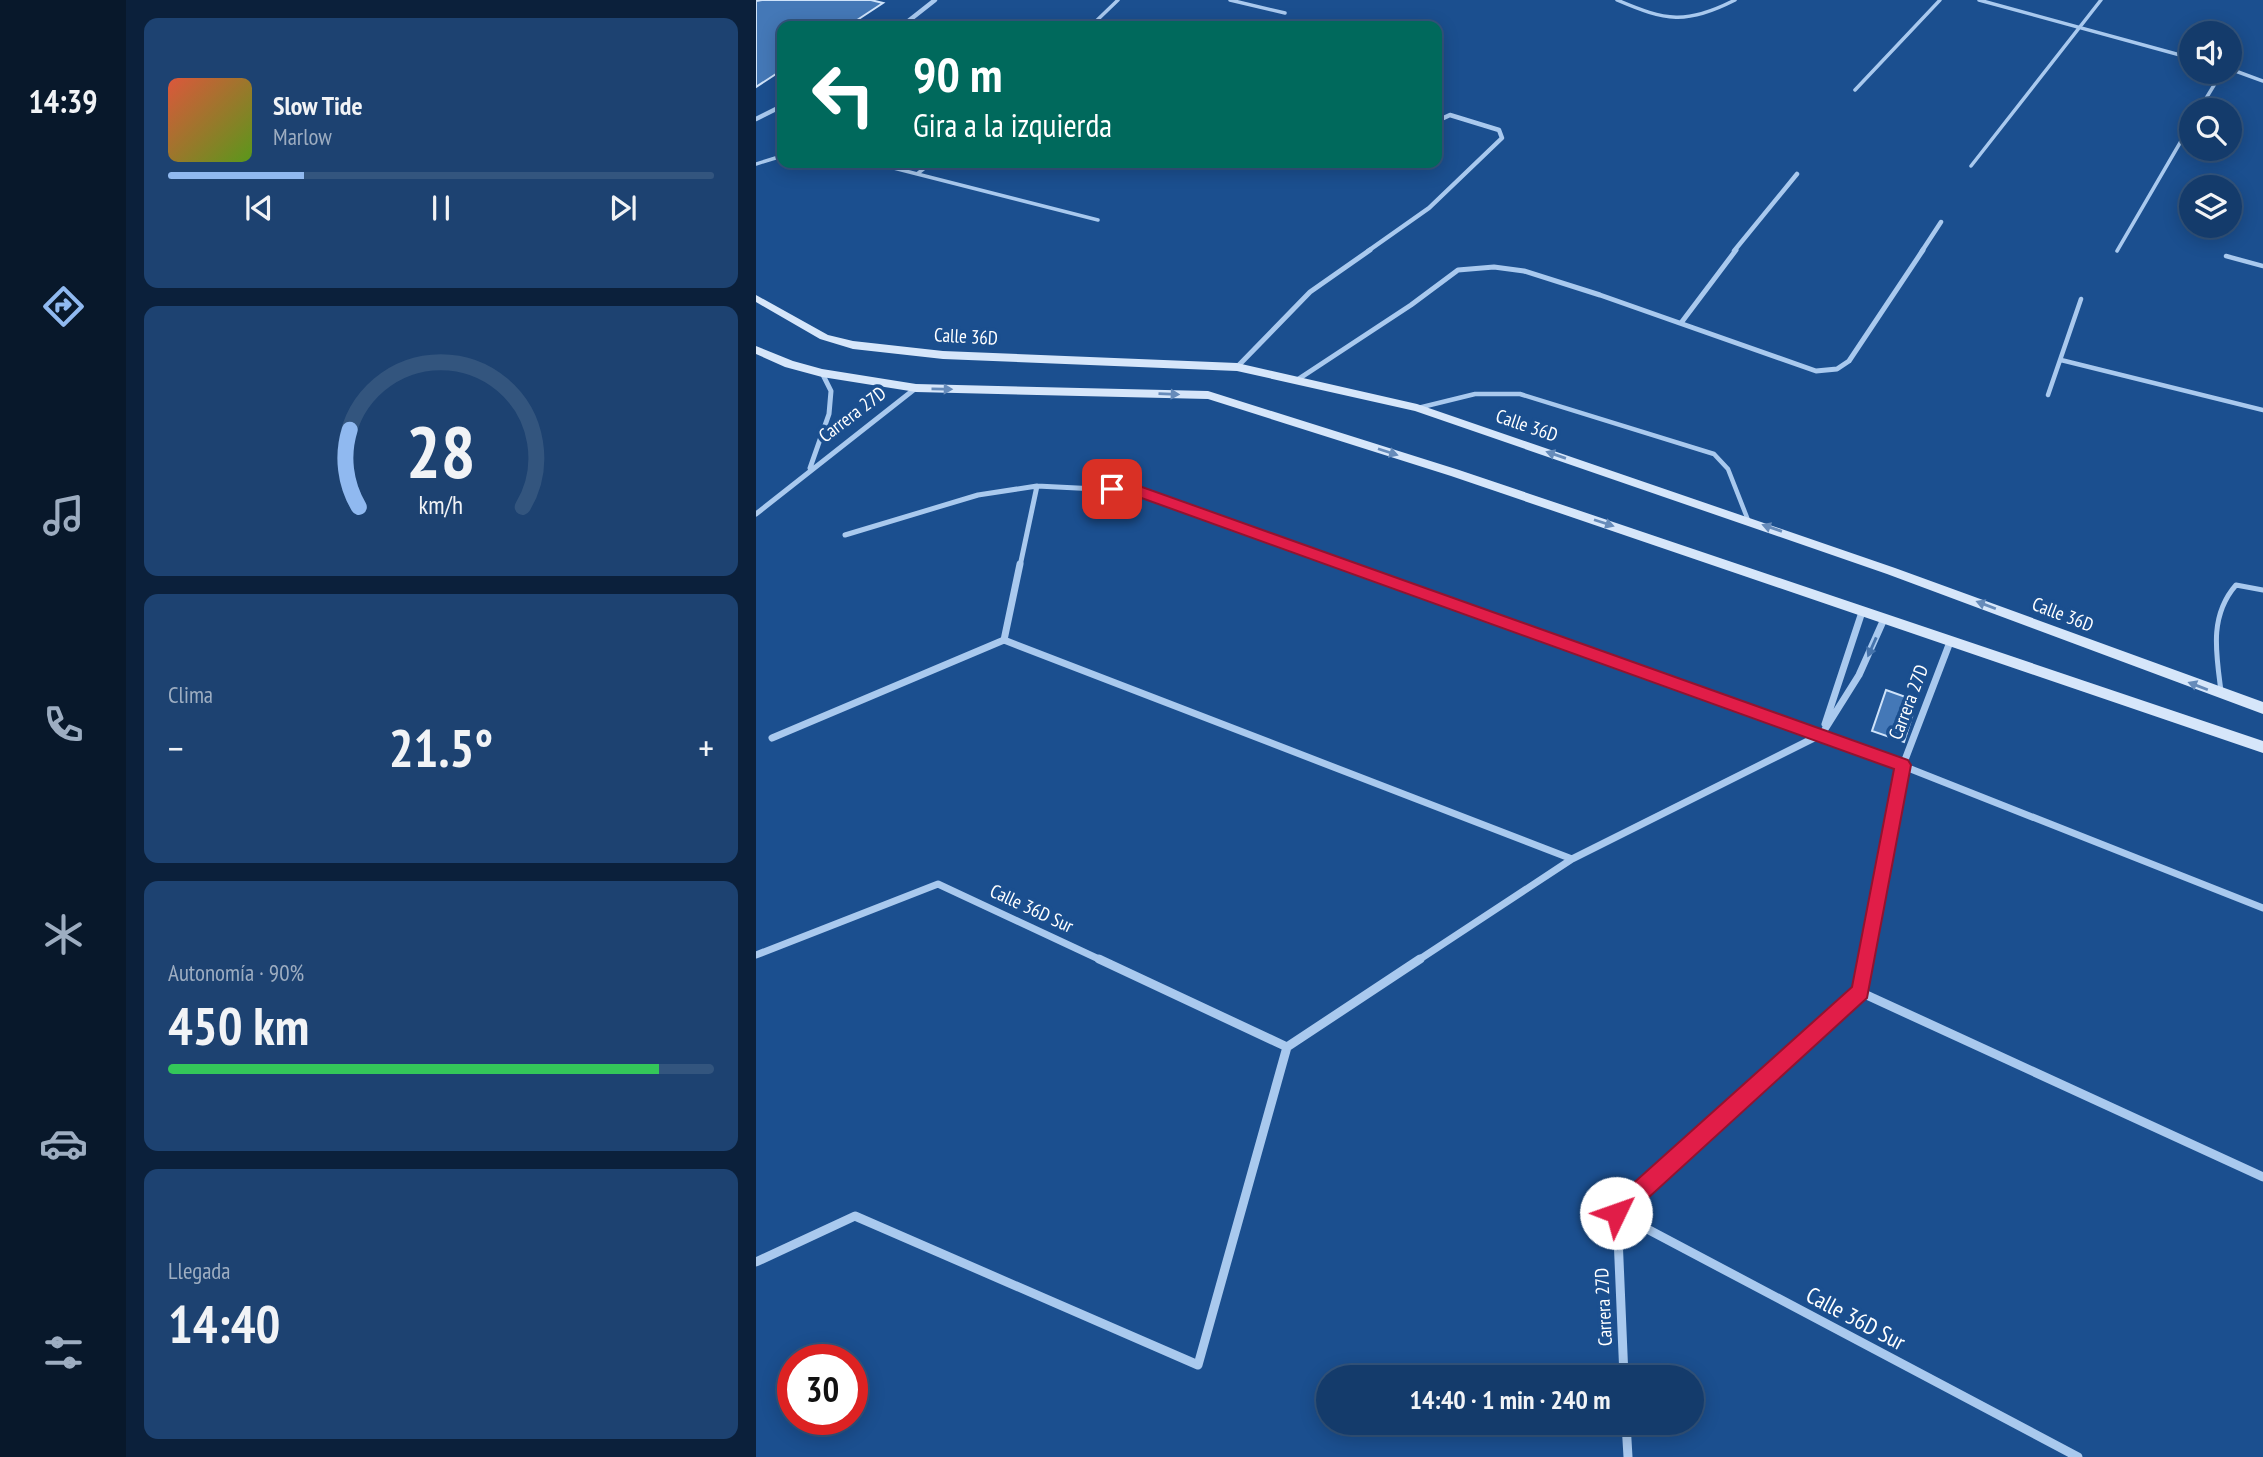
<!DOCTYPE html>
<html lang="es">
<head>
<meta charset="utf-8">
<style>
	body { margin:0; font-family:"PT Sans Narrow",sans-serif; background:#1d4271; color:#f1f3f6; height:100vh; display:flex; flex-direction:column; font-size:26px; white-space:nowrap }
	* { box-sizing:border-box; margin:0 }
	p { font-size:23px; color:#9dadc1 }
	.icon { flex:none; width:38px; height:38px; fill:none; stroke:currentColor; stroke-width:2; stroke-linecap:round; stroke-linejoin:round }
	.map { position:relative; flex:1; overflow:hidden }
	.sheet { display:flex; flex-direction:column; gap:18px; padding:18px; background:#0b203b; width:630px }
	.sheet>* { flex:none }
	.guide { position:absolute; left:21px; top:21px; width:665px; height:147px; border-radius:14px; box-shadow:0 4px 18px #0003,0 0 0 2px #33557e; background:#00695c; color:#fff; overflow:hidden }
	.controls { position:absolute; left:1423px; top:21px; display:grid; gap:14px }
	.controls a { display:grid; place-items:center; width:63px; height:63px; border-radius:50%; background:#143b6b; box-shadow:0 4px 18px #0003,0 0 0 2px #33557e; font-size:35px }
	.speed { position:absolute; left:21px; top:1344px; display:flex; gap:14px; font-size:35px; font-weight:700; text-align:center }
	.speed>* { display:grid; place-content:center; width:91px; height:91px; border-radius:50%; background:#143b6b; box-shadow:0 4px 18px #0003,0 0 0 2px #33557e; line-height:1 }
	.speed .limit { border:10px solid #d22; background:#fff; color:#111 }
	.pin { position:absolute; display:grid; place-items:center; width:60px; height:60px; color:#fff; margin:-30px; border-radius:14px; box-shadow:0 4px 10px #0006 }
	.me { position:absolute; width:77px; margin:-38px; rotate:48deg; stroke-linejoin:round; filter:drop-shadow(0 0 5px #0008) }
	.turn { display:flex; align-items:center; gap:24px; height:147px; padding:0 21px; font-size:32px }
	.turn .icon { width:91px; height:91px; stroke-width:2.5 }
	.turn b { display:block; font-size:49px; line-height:60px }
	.big { font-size:52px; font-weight:600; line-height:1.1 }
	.sheet .widget { flex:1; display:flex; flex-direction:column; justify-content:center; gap:10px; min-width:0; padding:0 24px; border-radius:14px; background:#1d4271 }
	.sheet .dial { align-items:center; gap:0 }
	.dial svg { height:182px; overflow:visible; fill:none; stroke:#33557e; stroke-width:7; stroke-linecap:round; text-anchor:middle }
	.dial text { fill:#f1f3f6; stroke:none }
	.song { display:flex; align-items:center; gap:21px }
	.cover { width:84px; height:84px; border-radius:10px; background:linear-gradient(135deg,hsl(10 70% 55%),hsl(90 70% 35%)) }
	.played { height:7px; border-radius:4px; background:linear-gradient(90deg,#90b9f0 25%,#33557e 25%) }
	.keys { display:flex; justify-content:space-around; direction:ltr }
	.heat { display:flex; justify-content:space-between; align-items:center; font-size:38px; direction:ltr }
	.charge { height:10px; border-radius:5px; background:linear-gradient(90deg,#34c759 90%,#33557e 0) }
	.trip { position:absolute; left:560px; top:1365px; width:388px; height:70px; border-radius:35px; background:#143b6b; box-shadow:0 4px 18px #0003,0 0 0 2px #33557e; font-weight:600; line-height:70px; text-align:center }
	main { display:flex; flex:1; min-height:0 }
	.tabs { display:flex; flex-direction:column; width:126px; justify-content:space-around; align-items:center; background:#08182b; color:#9dadc1 }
	.tabs .icon { width:49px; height:49px }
	.tabs .on { color:#90b9f0 }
	.tabs b { font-size:32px; color:#f1f3f6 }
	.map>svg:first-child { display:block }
	.building { fill:#4478b7; stroke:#cfe3fa; stroke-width:2 }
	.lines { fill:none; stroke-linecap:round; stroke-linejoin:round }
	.service-far2 { stroke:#a9c9ee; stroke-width:3.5 }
	.service-far1 { stroke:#a9c9ee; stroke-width:4.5 }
	.service { stroke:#a9c9ee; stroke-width:5 }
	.minor-far3 { stroke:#a9c9ee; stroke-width:4.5 }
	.minor-far2 { stroke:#a9c9ee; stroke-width:5 }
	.minor-far1 { stroke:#a9c9ee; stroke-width:7 }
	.minor { stroke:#a9c9ee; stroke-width:9 }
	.secondary { fill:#d6e6fa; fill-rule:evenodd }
	.oneway { fill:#668bba }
	.oneway2 { fill:#4674ac }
	.route { fill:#e11d48; stroke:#92132f; stroke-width:2 }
	.labels { text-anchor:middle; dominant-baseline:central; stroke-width:7; stroke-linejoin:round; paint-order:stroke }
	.street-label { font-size:19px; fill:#fff; stroke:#1b4f8f }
	.near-street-label { font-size:23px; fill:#fff; stroke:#1b4f8f }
</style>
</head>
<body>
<main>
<nav class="tabs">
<b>14:39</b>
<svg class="icon on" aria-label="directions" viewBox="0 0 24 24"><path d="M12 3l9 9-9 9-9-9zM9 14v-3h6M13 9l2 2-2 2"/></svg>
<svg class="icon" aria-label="music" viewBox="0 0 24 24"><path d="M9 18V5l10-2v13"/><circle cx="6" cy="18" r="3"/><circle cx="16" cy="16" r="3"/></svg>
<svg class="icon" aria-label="phone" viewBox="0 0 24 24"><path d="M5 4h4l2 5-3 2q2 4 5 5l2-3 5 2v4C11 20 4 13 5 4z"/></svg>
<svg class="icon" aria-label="climate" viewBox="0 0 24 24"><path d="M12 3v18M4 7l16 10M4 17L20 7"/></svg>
<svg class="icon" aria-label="car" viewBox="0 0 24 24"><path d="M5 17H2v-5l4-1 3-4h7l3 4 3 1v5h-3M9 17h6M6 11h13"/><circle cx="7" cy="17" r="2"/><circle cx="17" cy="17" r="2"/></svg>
<svg class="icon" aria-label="filters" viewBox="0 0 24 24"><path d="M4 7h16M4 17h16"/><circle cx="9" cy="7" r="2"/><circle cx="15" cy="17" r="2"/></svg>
</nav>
<section class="sheet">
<div class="widget">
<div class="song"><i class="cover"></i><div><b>Slow Tide</b><p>Marlow</p></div></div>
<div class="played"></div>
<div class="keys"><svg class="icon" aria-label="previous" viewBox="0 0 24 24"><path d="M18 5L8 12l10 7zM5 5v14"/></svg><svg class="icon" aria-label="pause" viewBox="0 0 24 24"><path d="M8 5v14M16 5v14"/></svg><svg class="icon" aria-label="next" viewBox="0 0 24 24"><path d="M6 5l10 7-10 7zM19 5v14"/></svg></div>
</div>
<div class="widget dial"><svg viewBox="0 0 100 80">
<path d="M14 69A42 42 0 1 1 86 69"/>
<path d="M14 69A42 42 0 0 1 10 35" stroke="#90b9f0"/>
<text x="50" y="56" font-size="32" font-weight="700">28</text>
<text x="50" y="72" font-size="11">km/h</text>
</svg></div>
<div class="widget"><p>Clima</p>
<div class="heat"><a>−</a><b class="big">21.5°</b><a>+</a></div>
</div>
<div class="widget"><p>Autonomía · 90%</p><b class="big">450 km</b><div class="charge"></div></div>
<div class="widget"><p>Llegada</p><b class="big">14:40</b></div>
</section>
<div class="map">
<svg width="1507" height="1457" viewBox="0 0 1507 1457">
	<rect width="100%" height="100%" fill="#1b4f8f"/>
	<!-- building -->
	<path class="building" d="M 6,0 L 115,0 L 127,3 L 92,26 L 26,26 L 26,70 L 0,87 L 0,1 Z
		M 1130,690 L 1161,701 L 1148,742 L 1116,731 Z"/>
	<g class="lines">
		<!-- service-far2 -->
		<path class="service-far2" d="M 474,0 L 529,13
			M 861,0 C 910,21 930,25 979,0
			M 1223,0 L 1435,58
			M 335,26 L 362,0
			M 1474,69 L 1507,81
			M 1099,90 L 1184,0
			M 1443,110 L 1466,72
			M 118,163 L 342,220
			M 0,164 L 26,156
			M 1215,166 L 1345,0
			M 161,174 L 175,163
			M 1361,251 L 1435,124"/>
		<!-- service-far1 -->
		<path class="service-far1" d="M 1470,256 L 1507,266
			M 1305,360 L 1507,410
			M 1292,395 L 1325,299
			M 662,408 L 719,394 L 764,394 L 958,454 L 972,469 L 992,520"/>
		<!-- service -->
		<path class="service" d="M 1465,691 C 1460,653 1453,616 1480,585 L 1507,590"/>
		<!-- minor-far3 -->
		<path class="minor-far3" d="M 146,26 L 179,0
			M 0,119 L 26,106
			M 612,251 L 673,208 L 746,138 L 743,130 L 694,115 L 681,121
			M 978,251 L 1041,174
			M 1166,251 L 1185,222"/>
		<!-- minor-far2 -->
		<path class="minor-far2" d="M 925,323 L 980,250
			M 481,367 L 554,292 L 614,250
			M 541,380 L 655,305 L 702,270 L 738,267 L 768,271 L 844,295 L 1060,371 L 1081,369 L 1093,361 L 1167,250
			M 54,468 L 73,414 L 75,391 L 66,373
			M 0,514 L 160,388
			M 89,535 L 222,495 L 281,486 L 381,491 L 592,566
			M 264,566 L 281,486"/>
		<!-- minor-far1 -->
		<path class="minor-far1" d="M 264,564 L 248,640 L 816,859
			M 587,564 L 1066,734 L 1507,908
			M 1069,724 L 1106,612
			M 16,738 L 248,640
			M 0,955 L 182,884 L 347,961
			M 661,961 L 816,859 L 1066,734 L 1103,675 L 1128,619
			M 1110,961 L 1147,765 L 1194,642"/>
		<!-- minor -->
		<path class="minor" d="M 343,959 L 531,1047
			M 1104,992 L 1507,1177
			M 861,1213 L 1322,1457
			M 0,1262 L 99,1216 L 442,1365 L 531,1047 L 664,959
			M 868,1377 L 861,1213 L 1104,992 L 1110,959
			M 870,1423 L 872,1457"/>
		<!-- secondary -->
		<path class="secondary" d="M 0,295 L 72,335 L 97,341 L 187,351 L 481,363 L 661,404 L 1139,568 L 1507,702 L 1507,714 L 1131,574 L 659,411 L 481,371 L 187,359 L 97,349 L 64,339 L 0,302 Z
			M 0,346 L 37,361 L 66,369 L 160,384 L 452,391 L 703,470 L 1507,741 L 1507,753 L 695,476 L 452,399 L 160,392 L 66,377 L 29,367 L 0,354 Z"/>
	</g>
	<!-- one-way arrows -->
	<defs><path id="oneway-solid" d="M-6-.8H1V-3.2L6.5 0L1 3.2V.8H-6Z" transform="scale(1.75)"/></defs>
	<g class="oneway">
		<use href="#oneway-solid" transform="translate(186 389) rotate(1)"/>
		<use href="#oneway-solid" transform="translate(413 394) rotate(2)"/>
		<use href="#oneway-solid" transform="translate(632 452) rotate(18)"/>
		<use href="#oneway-solid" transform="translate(800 455) rotate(-161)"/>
		<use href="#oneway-solid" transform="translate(848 523) rotate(18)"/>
		<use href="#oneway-solid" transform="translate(1016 528) rotate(-161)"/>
		<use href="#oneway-solid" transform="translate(1230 605) rotate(-159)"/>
		<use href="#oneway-solid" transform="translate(1442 686) rotate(-159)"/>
	</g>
	<use class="oneway2" href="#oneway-solid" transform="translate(1116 647) rotate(114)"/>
	<!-- route -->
	<path class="route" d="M 356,484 L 386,487 L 1152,760 L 1155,765 L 1111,998 L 868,1220 L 860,1223 L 853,1220 L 850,1213 L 853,1205 L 1096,987 L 1138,769 L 380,496 L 351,493 L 349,489 Z"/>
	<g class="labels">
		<!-- street labels -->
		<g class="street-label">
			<text transform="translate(210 336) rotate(3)">Calle 36D</text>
			<text transform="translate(96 414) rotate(-37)">Carrera 27D</text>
			<text transform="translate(771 425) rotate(19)">Calle 36D</text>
			<text transform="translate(1307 614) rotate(21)">Calle 36D</text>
			<text transform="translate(1152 702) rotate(-69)">Carrera 27D</text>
			<text transform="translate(276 908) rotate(25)">Calle 36D Sur</text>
			<text transform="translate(847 1307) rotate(-93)">Carrera 27D</text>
		</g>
		<!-- near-street labels -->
		<g class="near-street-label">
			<text transform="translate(1100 1318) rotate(28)">Calle 36D Sur</text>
		</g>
	</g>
</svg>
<div class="controls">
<a><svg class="icon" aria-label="sound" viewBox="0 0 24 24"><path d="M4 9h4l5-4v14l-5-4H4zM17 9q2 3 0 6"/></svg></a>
<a><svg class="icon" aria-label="search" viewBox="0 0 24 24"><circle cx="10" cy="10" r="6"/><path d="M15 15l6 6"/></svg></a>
<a><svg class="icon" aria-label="layers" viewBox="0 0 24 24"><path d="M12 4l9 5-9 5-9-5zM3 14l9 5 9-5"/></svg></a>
</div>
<div class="speed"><div class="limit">30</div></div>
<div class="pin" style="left:356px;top:489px;background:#d93025"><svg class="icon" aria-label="arrive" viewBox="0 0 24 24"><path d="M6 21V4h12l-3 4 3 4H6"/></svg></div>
<svg class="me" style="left:860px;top:1213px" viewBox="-20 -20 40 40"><circle r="19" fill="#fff"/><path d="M0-13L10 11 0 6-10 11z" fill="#e11d48"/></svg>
<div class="trip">14:40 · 1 min · 240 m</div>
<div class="guide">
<div class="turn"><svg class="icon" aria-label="left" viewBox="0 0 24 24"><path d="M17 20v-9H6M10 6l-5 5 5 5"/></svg><div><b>90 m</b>Gira a la izquierda</div></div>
</div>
</div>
</main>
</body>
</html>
